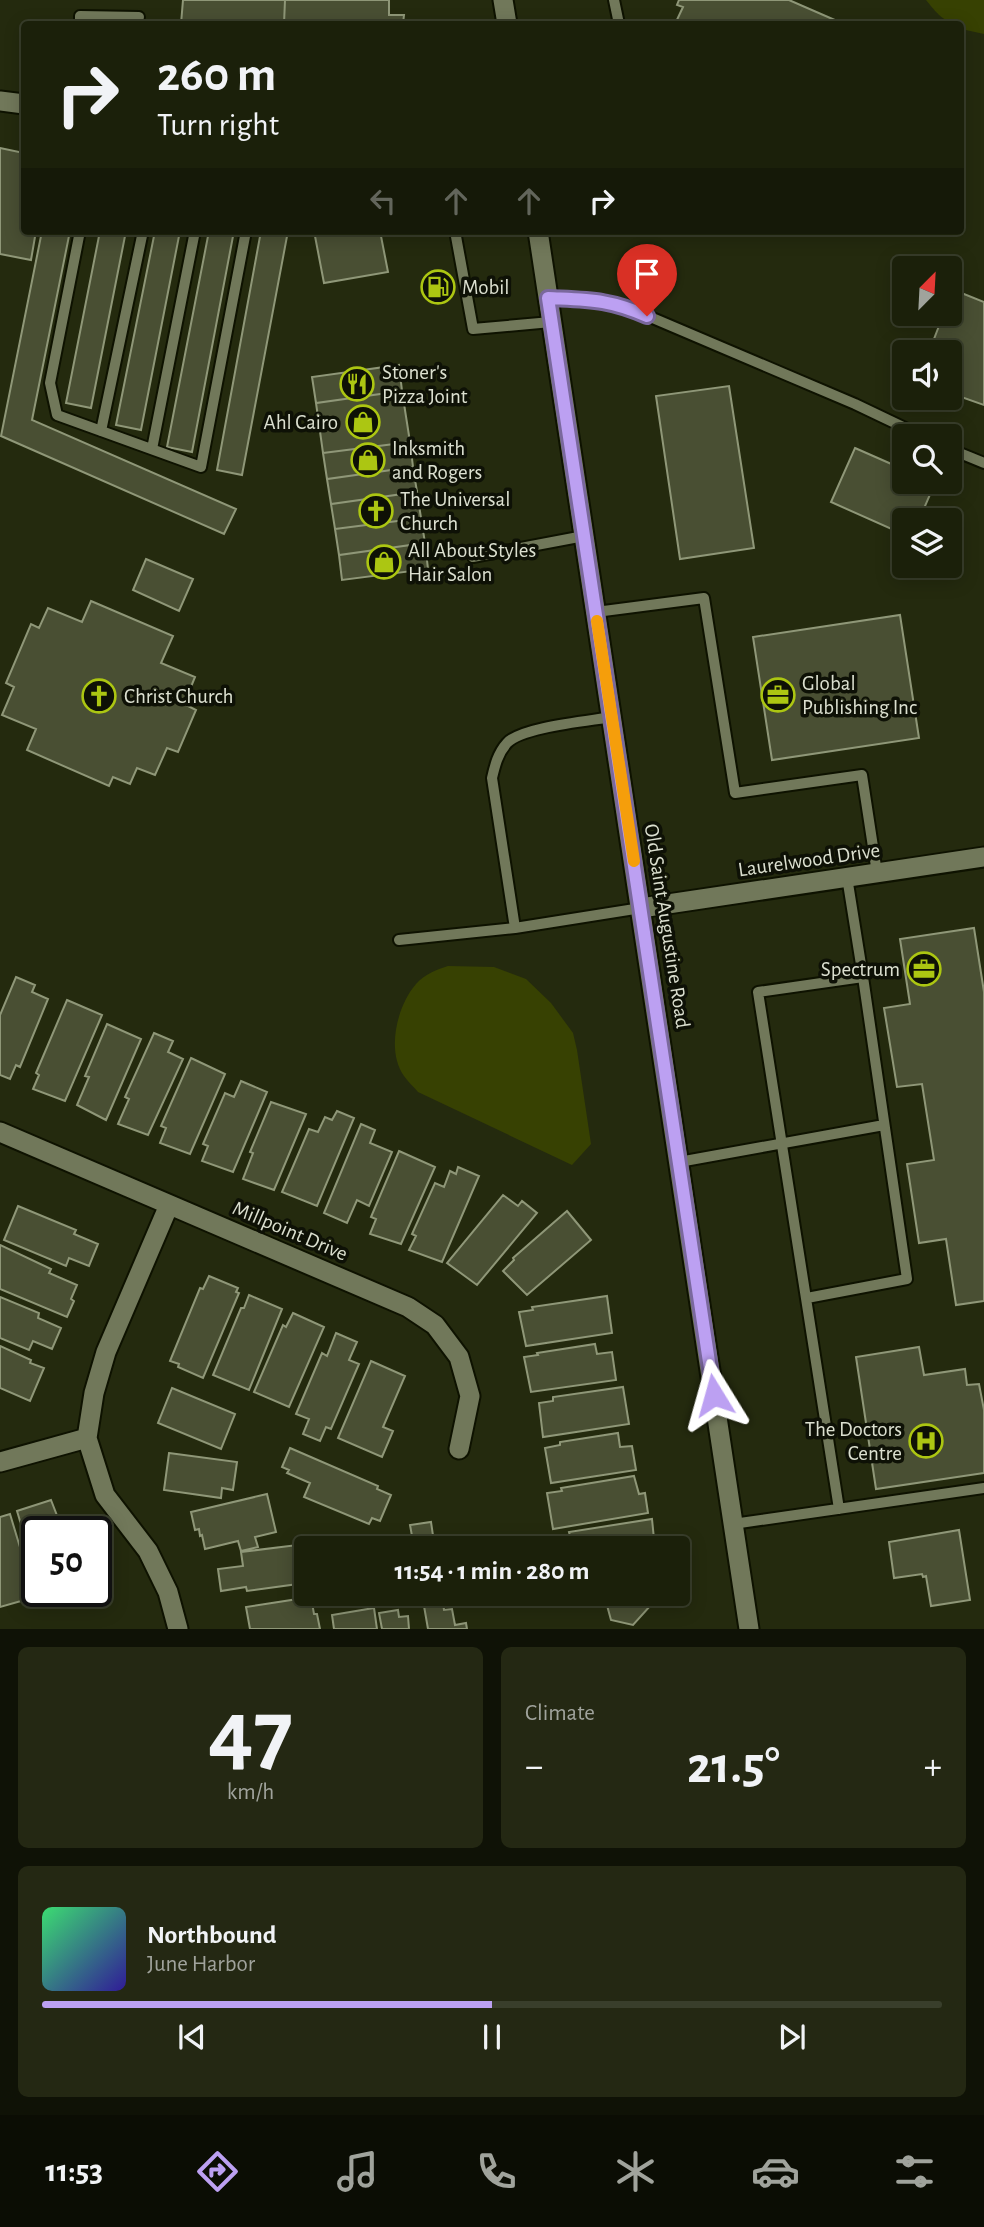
<!DOCTYPE html>
<html lang="en">
<head>
<meta charset="utf-8">
<style>
	body { margin:0; font-family:"Alegreya Sans",sans-serif; background:#242813; color:#f1f3f6; height:100vh; display:flex; flex-direction:column; font-size:26px; white-space:nowrap }
	* { box-sizing:border-box; margin:0 }
	p { font-size:23px; color:#a0a39c }
	.icon { flex:none; width:38px; height:38px; fill:none; stroke:currentColor; stroke-width:2; stroke-linecap:round; stroke-linejoin:round }
	.map { position:relative; height:1629px; overflow:hidden }
	.drawer { display:flex; flex-direction:column; gap:18px; padding:18px; background:#0f1206; flex:1 }
	.drawer>* { flex:none }
	.top-card { position:absolute; left:21px; top:21px; width:943px; height:214px; border-radius:7px; box-shadow:0 4px 18px #0003,0 0 0 2px #393e2b; background:#1b200a; color:#f1f3f6; overflow:hidden }
	.needle { width:46px; rotate:24deg }
	.fabs { position:absolute; left:892px; top:256px; display:grid; gap:14px }
	.fabs a { display:grid; place-items:center; width:70px; height:70px; border-radius:7px; background:#1b200a; box-shadow:0 4px 18px #0003,0 0 0 2px #393e2b; font-size:35px }
	.speed { position:absolute; left:21px; top:1516px; display:flex; gap:14px; font-size:35px; font-weight:700; text-align:center }
	.speed>* { display:grid; place-content:center; width:91px; height:91px; border-radius:50%; background:#1b200a; box-shadow:0 4px 18px #0003,0 0 0 2px #393e2b; line-height:1 }
	.speed .limit { border:4px solid #111; border-radius:10px; background:#fff; color:#111 }
	.pin { position:absolute; display:grid; place-items:center; width:60px; height:60px; color:#fff; margin:-72px -30px; border-radius:50% 50% 50% 0; rotate:-45deg; box-shadow:0 0 7px #0007 }
	.pin .icon { rotate:45deg }
	.me { position:absolute; width:77px; margin:-38px; rotate:352deg; stroke-linejoin:round; filter:drop-shadow(0 0 5px #0008) }
	.turn { display:flex; align-items:center; gap:24px; height:147px; padding:0 21px; font-size:32px }
	.turn .icon { width:91px; height:91px; stroke-width:2.5 }
	.turn b { display:block; font-size:49px; line-height:60px }
	.lanes { display:flex; align-items:center; height:66px; padding:0 21px; background:#0003; justify-content:center; gap:35px; direction:ltr }
	.lanes .off { opacity:.35 }
	.big { font-size:52px; font-weight:600; line-height:1.1 }
	.drawer .widget { flex:1; display:flex; flex-direction:column; justify-content:center; gap:10px; min-width:0; padding:0 24px; border-radius:10px; background:#242813 }
	.drawer .dial { align-items:center; gap:0 }
	.dial b { font-size:91px; line-height:1 }
	.song { display:flex; align-items:center; gap:21px }
	.cover { width:84px; height:84px; border-radius:10px; background:linear-gradient(135deg,hsl(140 70% 55%),hsl(250 70% 35%)) }
	.played { height:7px; border-radius:4px; background:linear-gradient(90deg,#bca0f2 50%,#393e2b 50%) }
	.keys { display:flex; justify-content:space-around; direction:ltr }
	.heat { display:flex; justify-content:space-between; align-items:center; font-size:38px; direction:ltr }
	.drawer .tiles { flex:1; display:grid; gap:18px; grid-template-columns:1fr 1fr }
	.widget:last-child { grid-column:span 2 }
	.trip { position:absolute; left:294px; top:1536px; width:396px; height:70px; border-radius:7px; background:#1b200a; box-shadow:0 4px 18px #0003,0 0 0 2px #393e2b; font-weight:600; line-height:70px; text-align:center }
	.tabs { display:flex; height:112px; justify-content:space-around; align-items:center; background:#0b0d04; color:#a0a39c }
	.tabs .icon { width:49px; height:49px }
	.tabs .on { color:#bca0f2 }
	.tabs b { font-size:32px; color:#f1f3f6 }
	.map>svg:first-child { display:block }
	.water { fill:#374102 }
	.building { fill:#494f33; stroke:#8f9778; stroke-width:2 }
	.lines { fill:none; stroke-linecap:round; stroke-linejoin:round }
	.service-casing { stroke:#0e1200; stroke-width:14 }
	.minor-casing { stroke:#0e1200; stroke-width:23 }
	.tertiary-casing { stroke:#0e1200; stroke-width:23 }
	.secondary-casing { stroke:#0e1200; stroke-width:23 }
	.service { stroke:#71785a; stroke-width:10 }
	.minor { stroke:#71785a; stroke-width:19 }
	.tertiary { stroke:#71785a; stroke-width:19 }
	.secondary { stroke:#71785a; stroke-width:19 }
	.route-casing { stroke:#7a689d; stroke-width:18 }
	.route { stroke:#bca0f2; stroke-width:12 }
	.slow { stroke:#f59e0b; stroke-width:12 }
	.labels { text-anchor:middle; dominant-baseline:central; stroke-width:7; stroke-linejoin:round; paint-order:stroke }
	.poi-label { font-size:21px; fill:#dce0d0; stroke:#0e1106; text-anchor:start }
	.street-label { font-size:21px; fill:#dce0d0; stroke:#0e1106 }
</style>
</head>
<body>
<div class="map">
<svg width="984" height="1629" viewBox="0 0 984 1629">
	<rect width="100%" height="100%" fill="#242a0e"/>
	<!-- water -->
	<path class="water" d="M 984,0 L 984,34 L 961,29 L 961,24 C 944,24 936,12 926,0 Z
		M 448,966 L 494,967 L 526,979 L 551,1003 L 573,1033 L 577,1050 L 591,1144 L 572,1165 L 418,1092 C 414,1087 408,1082 404,1076 C 386,1051 397,1006 416,984 C 425,974 436,970 448,966 Z"/>
	<!-- building -->
	<path class="building" d="M 183,0 L 285,0 L 284,24 L 181,24 Z
		M 285,0 L 389,0 L 389,15 L 404,15 L 403,24 L 284,24 Z
		M 679,0 L 789,0 L 844,24 L 675,24 L 683,7 L 677,5 Z
		M 0,148 L 24,153 L 24,231 L 36,231 L 31,260 L 0,254 Z
		M 42,231 L 70,231 L 32,420 L 236,509 L 224,534 L 1,436 Z
		M 100,231 L 126,231 L 91,408 L 66,403 Z
		M 155,231 L 180,231 L 141,430 L 116,425 Z
		M 209,231 L 234,231 L 192,452 L 167,447 Z
		M 261,231 L 288,231 L 242,475 L 217,470 Z
		M 314,231 L 380,231 L 388,272 L 324,283 Z
		M 954,290 L 984,302 L 984,405 L 950,393 L 950,352 L 929,352 L 944,313 L 950,313 L 950,298 Z
		M 399,365 L 402,391 L 316,403 L 312,377 Z
		M 729,386 L 754,548 L 680,559 L 656,396 Z
		M 402,391 L 410,442 L 323,453 L 316,403 Z
		M 410,442 L 413,467 L 327,479 L 323,453 Z
		M 855,448 L 905,470 L 905,481 L 935,483 L 919,520 L 905,520 L 905,535 L 831,502 Z
		M 413,467 L 417,492 L 331,504 L 327,479 Z
		M 417,492 L 421,518 L 335,529 L 331,504 Z
		M 421,518 L 425,543 L 339,555 L 335,529 Z
		M 425,543 L 428,569 L 342,580 L 339,555 Z
		M 146,559 L 193,579 L 179,611 L 133,590 Z
		M 91,601 L 173,636 L 161,663 L 195,677 L 184,704 L 196,710 L 178,752 L 167,748 L 155,775 L 137,768 L 130,784 L 113,777 L 109,786 L 27,750 L 36,729 L 2,715 L 14,687 L 6,683 L 31,624 L 39,628 L 48,608 L 82,622 Z
		M 900,615 L 919,738 L 772,760 L 753,637 Z
		M 974,928 L 984,992 L 984,1301 L 956,1305 L 946,1239 L 919,1243 L 907,1164 L 934,1160 L 922,1084 L 897,1087 L 884,1008 L 910,1004 L 900,939 Z
		M 16,977 L 35,985 L 32,992 L 48,999 L 20,1067 L 16,1065 L 10,1079 L 0,1075 L 0,1015 Z
		M 67,1000 L 102,1015 L 65,1101 L 33,1089 L 39,1075 L 36,1073 Z
		M 107,1024 L 141,1039 L 106,1120 L 77,1105 L 89,1077 L 85,1076 Z
		M 154,1033 L 173,1041 L 168,1052 L 183,1059 L 148,1135 L 118,1124 L 129,1099 L 125,1097 Z
		M 191,1058 L 225,1074 L 190,1154 L 160,1143 L 166,1128 L 161,1126 Z
		M 241,1081 L 267,1092 L 233,1172 L 202,1161 L 208,1146 L 203,1144 L 225,1093 L 234,1097 Z
		M 271,1102 L 306,1114 L 274,1190 L 243,1179 L 253,1153 L 250,1152 Z
		M 337,1111 L 354,1118 L 317,1206 L 282,1192 L 309,1129 L 318,1132 L 325,1117 L 332,1120 Z
		M 361,1124 L 375,1130 L 370,1143 L 392,1152 L 369,1206 L 357,1200 L 347,1223 L 324,1213 Z
		M 399,1151 L 435,1167 L 401,1244 L 370,1234 L 376,1219 L 371,1217 Z
		M 458,1167 L 479,1176 L 442,1262 L 409,1250 L 416,1236 L 412,1234 L 435,1183 L 444,1187 L 450,1171 L 456,1174 Z
		M 503,1195 L 518,1206 L 522,1201 L 537,1213 L 477,1285 L 447,1263 Z
		M 18,1206 L 76,1230 L 74,1234 L 98,1244 L 89,1266 L 69,1258 L 66,1266 L 4,1240 Z
		M 567,1211 L 591,1240 L 527,1295 L 503,1271 L 514,1260 L 513,1258 Z
		M 0,1245 L 51,1269 L 49,1273 L 77,1285 L 71,1299 L 74,1301 L 67,1317 L 0,1289 Z
		M 209,1276 L 238,1288 L 236,1292 L 239,1293 L 203,1378 L 178,1367 L 179,1364 L 170,1361 L 200,1288 L 203,1289 Z
		M 249,1295 L 282,1309 L 249,1390 L 213,1375 L 241,1308 L 244,1308 Z
		M 607,1296 L 612,1333 L 526,1346 L 519,1312 L 533,1310 L 532,1307 Z
		M 0,1297 L 39,1313 L 38,1318 L 61,1328 L 52,1349 L 33,1341 L 29,1350 L 0,1338 Z
		M 293,1313 L 324,1327 L 289,1407 L 254,1392 L 283,1325 L 286,1327 Z
		M 336,1333 L 357,1342 L 349,1360 L 359,1364 L 331,1429 L 326,1427 L 320,1441 L 303,1434 L 309,1419 L 296,1414 L 322,1353 L 327,1356 Z
		M 595,1344 L 597,1354 L 612,1352 L 616,1380 L 531,1392 L 524,1357 L 538,1355 L 537,1353 Z
		M 0,1346 L 31,1360 L 30,1363 L 44,1368 L 30,1401 L 0,1388 Z
		M 919,1347 L 924,1375 L 965,1369 L 967,1385 L 979,1384 L 984,1410 L 984,1473 L 876,1489 L 856,1357 Z
		M 371,1361 L 405,1376 L 383,1427 L 393,1431 L 382,1457 L 338,1438 Z
		M 623,1387 L 629,1424 L 543,1437 L 539,1403 L 553,1401 L 553,1397 Z
		M 172,1388 L 235,1414 L 221,1449 L 158,1423 Z
		M 618,1433 L 620,1447 L 632,1446 L 636,1470 L 551,1483 L 545,1448 L 560,1445 L 560,1442 Z
		M 290,1448 L 378,1486 L 377,1489 L 391,1495 L 380,1521 L 372,1518 L 369,1524 L 304,1497 L 310,1483 L 287,1473 L 289,1470 L 282,1467 Z
		M 169,1453 L 237,1462 L 233,1490 L 222,1488 L 221,1498 L 164,1490 Z
		M 634,1476 L 639,1494 L 645,1493 L 648,1513 L 553,1529 L 547,1493 L 562,1491 L 561,1488 Z
		M 267,1494 L 276,1532 L 255,1537 L 258,1547 L 241,1551 L 238,1541 L 205,1549 L 202,1535 L 200,1536 L 199,1529 L 195,1530 L 191,1512 Z
		M 51,1500 L 63,1531 L 37,1531 L 37,1578 L 17,1511 Z
		M 10,1514 L 35,1597 L 0,1607 L 0,1517 Z
		M 652,1519 L 655,1549 L 557,1549 L 555,1538 L 570,1536 L 569,1532 Z
		M 431,1522 L 435,1549 L 349,1549 L 348,1546 L 412,1536 L 410,1525 Z
		M 959,1530 L 970,1600 L 931,1606 L 926,1576 L 923,1577 L 922,1574 L 894,1578 L 889,1542 Z
		M 297,1545 L 300,1563 L 306,1562 L 305,1583 L 247,1591 L 246,1587 L 221,1591 L 218,1569 L 243,1566 L 241,1552 Z
		M 41,1591 L 63,1591 L 64,1597 L 44,1603 Z
		M 609,1594 L 648,1594 L 651,1605 L 633,1625 L 611,1620 L 605,1598 Z
		M 311,1597 L 314,1614 L 317,1614 L 320,1629 L 250,1629 L 246,1607 Z
		M 443,1603 L 444,1610 L 452,1609 L 455,1625 L 466,1623 L 467,1629 L 428,1629 L 424,1606 Z
		M 374,1608 L 377,1629 L 334,1629 L 332,1615 Z
		M 398,1610 L 399,1617 L 408,1616 L 409,1629 L 382,1629 L 379,1613 Z"/>
	<g class="lines">
		<defs>
			<path id="service" d="M 614,0 L 619,24
				M 80,24 L 80,16 L 139,17
				M 80,231 L 50,383 L 57,415 L 201,467 L 246,231
				M 455,231 L 473,329 L 551,322
				M 548,298 L 603,300 L 622,305 L 855,404 L 922,436
				M 101,431 L 143,231
				M 152,449 L 195,231
				M 950,449 L 984,463
				M 473,557 L 584,536
				M 596,612 L 704,598 L 735,793 L 862,775 L 877,873
				M 847,877 L 863,977
				M 515,928 L 492,778 C 495,765 498,753 507,743 C 521,727 589,721 612,717
				M 399,940 L 515,928 L 641,908
				M 679,1162 L 884,1125
				M 807,1298 L 907,1279 L 863,977 L 758,992 L 839,1509
				M 733,1524 L 984,1488"/>
			<path id="minor" d="M 641,908 L 984,857
				M 0,1132 L 408,1307 L 435,1325 L 459,1357 L 470,1396 L 459,1449
				M 169,1205 L 106,1352 L 94,1393 L 87,1438 L 105,1495 L 148,1551 L 168,1592 L 178,1629
				M 0,1462 L 87,1438"/>
			<path id="tertiary" d="M 0,101 L 24,104"/>
			<path id="secondary" d="M 503,0 L 507,24
				M 538,231 L 749,1629"/>
		</defs>
		<!-- service casing -->
		<use href="#service" class="service-casing"/>
		<!-- minor casing -->
		<use href="#minor" class="minor-casing"/>
		<!-- tertiary casing -->
		<use href="#tertiary" class="tertiary-casing"/>
		<!-- secondary casing -->
		<use href="#secondary" class="secondary-casing"/>
		<!-- service -->
		<use href="#service" class="service"/>
		<!-- minor -->
		<use href="#minor" class="minor"/>
		<!-- tertiary -->
		<use href="#tertiary" class="tertiary"/>
		<!-- secondary -->
		<use href="#secondary" class="secondary"/>
	</g>
	<g class="lines">
		<defs>
			<path id="route" d="M 647,316 C 608,299 589,300 548,298 L 714,1395"/>
		</defs>
		<!-- route casing -->
		<use href="#route" class="route-casing"/>
		<!-- route -->
		<use href="#route" class="route"/>
		<!-- slow -->
		<path class="slow" d="M 597,621 L 634,861"/>
	</g>
	<!-- icons -->
	<defs>
		<symbol id="fuel-ring" viewBox="-11 -11 22 22"><circle r="9.5" fill="#0e1106" stroke="#acc612" stroke-width="1.5"/><path d="M-5.5-6h7V0h2V4h1.3V-2.5L3-4.5l.8-.8L6-3V5H2.5V1h-1V6h-7ZM-4.2-4.7v3.2H.2V-4.7Z" fill="#acc612"/></symbol>
		<symbol id="restaurant-ring" viewBox="-11 -11 22 22"><circle r="9.5" fill="#0e1106" stroke="#acc612" stroke-width="1.5"/><path d="M-5-6h1v4h1v-4h1v4h1v-4h1v5L-1.5 .5V6h-2V.5L-5-1ZM5-6V6H3V1.5H1.5Q1.5-4 5-6Z" fill="#acc612"/></symbol>
		<symbol id="shop-ring" viewBox="-11 -11 22 22"><circle r="9.5" fill="#0e1106" stroke="#acc612" stroke-width="1.5"/><path d="M-5-2.5h2.3a2.7 3.5 0 0 1 5.4 0H5L5.5 6h-11ZM-1.5-2.5h3a1.5 2.3 0 0 0-3 0Z" fill="#acc612"/></symbol>
		<symbol id="church-ring" viewBox="-11 -11 22 22"><circle r="9.5" fill="#0e1106" stroke="#acc612" stroke-width="1.5"/><path d="M-1.2-6h2.4v3.5h3.3v2.4h-3.3V6h-2.4V-.1h-3.3v-2.4h3.3Z" fill="#acc612"/></symbol>
		<symbol id="office-ring" viewBox="-11 -11 22 22"><circle r="9.5" fill="#0e1106" stroke="#acc612" stroke-width="1.5"/><path d="M-6-3h4V-5.5h4V-3h4V5H-6ZM-1-4.5V-3h2v-1.5ZM-6 0V1H6V0Z" fill="#acc612"/></symbol>
		<symbol id="hospital-ring" viewBox="-11 -11 22 22"><circle r="9.5" fill="#0e1106" stroke="#acc612" stroke-width="1.5"/><path d="M-5-5h3v3.5h4V-5h3V5h-3V1.5h-4V5h-3Z" fill="#acc612"/></symbol>
	</defs>
	<g fill-rule="evenodd">
		<use href="#fuel-ring" x="419" y="268" width="38" height="38"/>
		<use href="#restaurant-ring" x="338" y="365" width="38" height="38"/>
		<use href="#shop-ring" x="344" y="403" width="38" height="38"/>
		<use href="#shop-ring" x="349" y="441" width="38" height="38"/>
		<use href="#church-ring" x="357" y="492" width="38" height="38"/>
		<use href="#shop-ring" x="365" y="543" width="38" height="38"/>
		<use href="#office-ring" x="759" y="676" width="38" height="38"/>
		<use href="#church-ring" x="80" y="677" width="38" height="38"/>
		<use href="#office-ring" x="905" y="950" width="38" height="38"/>
		<use href="#hospital-ring" x="907" y="1422" width="38" height="38"/>
	</g>
	<g class="labels">
		<!-- poi labels -->
		<g class="poi-label">
			<text x="462" y="287">Mobil</text>
			<text x="382" y="372">Stoner's<tspan x="382" dy="24">Pizza Joint</tspan></text>
			<text x="338" y="422" text-anchor="end">Ahl Cairo</text>
			<text x="392" y="448">Inksmith<tspan x="392" dy="24">and Rogers</tspan></text>
			<text x="400" y="499">The Universal<tspan x="400" dy="24">Church</tspan></text>
			<text x="408" y="550">All About Styles<tspan x="408" dy="24">Hair Salon</tspan></text>
			<text x="802" y="683">Global<tspan x="802" dy="24">Publishing Inc</tspan></text>
			<text x="124" y="696">Christ Church</text>
			<text x="900" y="969" text-anchor="end">Spectrum</text>
			<text x="902" y="1429" text-anchor="end">The Doctors<tspan x="902" dy="24">Centre</tspan></text>
		</g>
		<!-- street labels -->
		<g class="street-label">
			<text transform="translate(809 860) rotate(-8)">Laurelwood Drive</text>
			<text transform="translate(667 926) rotate(81)">Old Saint Augustine Road</text>
			<text transform="translate(290 1231) rotate(23)">Millpoint Drive</text>
		</g>
	</g>
</svg>
<div class="fabs">
<a><svg class="needle" viewBox="-14 -14 28 28"><path d="M0-13l5 13h-10z" fill="#e53935"/><path d="M0 13l5-13h-10z" fill="#a0a39c"/></svg></a>
<a><svg class="icon" aria-label="sound" viewBox="0 0 24 24"><path d="M4 9h4l5-4v14l-5-4H4zM17 9q2 3 0 6"/></svg></a>
<a><svg class="icon" aria-label="search" viewBox="0 0 24 24"><circle cx="10" cy="10" r="6"/><path d="M15 15l6 6"/></svg></a>
<a><svg class="icon" aria-label="layers" viewBox="0 0 24 24"><path d="M12 4l9 5-9 5-9-5zM3 14l9 5 9-5"/></svg></a>
</div>
<div class="speed"><div class="limit">50</div></div>
<div class="pin" style="left:647px;top:316px;background:#d93025"><svg class="icon" aria-label="arrive" viewBox="0 0 24 24"><path d="M6 21V4h12l-3 4 3 4H6"/></svg></div>
<svg class="me" style="left:714px;top:1395px" viewBox="-20 -20 40 40"><path d="M0-17L14 15 0 8-14 15z" fill="#bca0f2" stroke="#fff" stroke-width="4"/></svg>
<div class="trip">11:54 · 1 min · 280 m</div>
<div class="top-card">
<div class="turn"><svg class="icon" aria-label="right" viewBox="0 0 24 24"><path d="M7 20v-9h11M14 6l5 5-5 5"/></svg><div><b>260 m</b>Turn right</div></div>
<div class="lanes"><svg class="icon off" aria-label="left" viewBox="0 0 24 24"><path d="M17 20v-9H6M10 6l-5 5 5 5"/></svg><svg class="icon off" aria-label="ahead" viewBox="0 0 24 24"><path d="M12 20V5M6 11l6-6 6 6"/></svg><svg class="icon off" aria-label="ahead" viewBox="0 0 24 24"><path d="M12 20V5M6 11l6-6 6 6"/></svg><svg class="icon" aria-label="right" viewBox="0 0 24 24"><path d="M7 20v-9h11M14 6l5 5-5 5"/></svg></div>
</div>
</div>
<section class="drawer">
<div class="tiles">
<div class="widget dial"><b>47</b><p>km/h</p></div>
<div class="widget"><p>Climate</p>
<div class="heat"><a>−</a><b class="big">21.5°</b><a>+</a></div>
</div>
<div class="widget">
<div class="song"><i class="cover"></i><div><b>Northbound</b><p>June Harbor</p></div></div>
<div class="played"></div>
<div class="keys"><svg class="icon" aria-label="previous" viewBox="0 0 24 24"><path d="M18 5L8 12l10 7zM5 5v14"/></svg><svg class="icon" aria-label="pause" viewBox="0 0 24 24"><path d="M8 5v14M16 5v14"/></svg><svg class="icon" aria-label="next" viewBox="0 0 24 24"><path d="M6 5l10 7-10 7zM19 5v14"/></svg></div>
</div>
</div>
</section>
<nav class="tabs">
<b>11:53</b>
<svg class="icon on" aria-label="directions" viewBox="0 0 24 24"><path d="M12 3l9 9-9 9-9-9zM9 14v-3h6M13 9l2 2-2 2"/></svg>
<svg class="icon" aria-label="music" viewBox="0 0 24 24"><path d="M9 18V5l10-2v13"/><circle cx="6" cy="18" r="3"/><circle cx="16" cy="16" r="3"/></svg>
<svg class="icon" aria-label="phone" viewBox="0 0 24 24"><path d="M5 4h4l2 5-3 2q2 4 5 5l2-3 5 2v4C11 20 4 13 5 4z"/></svg>
<svg class="icon" aria-label="climate" viewBox="0 0 24 24"><path d="M12 3v18M4 7l16 10M4 17L20 7"/></svg>
<svg class="icon" aria-label="car" viewBox="0 0 24 24"><path d="M5 17H2v-5l4-1 3-4h7l3 4 3 1v5h-3M9 17h6M6 11h13"/><circle cx="7" cy="17" r="2"/><circle cx="17" cy="17" r="2"/></svg>
<svg class="icon" aria-label="filters" viewBox="0 0 24 24"><path d="M4 7h16M4 17h16"/><circle cx="9" cy="7" r="2"/><circle cx="15" cy="17" r="2"/></svg>
</nav>
</body>
</html>
